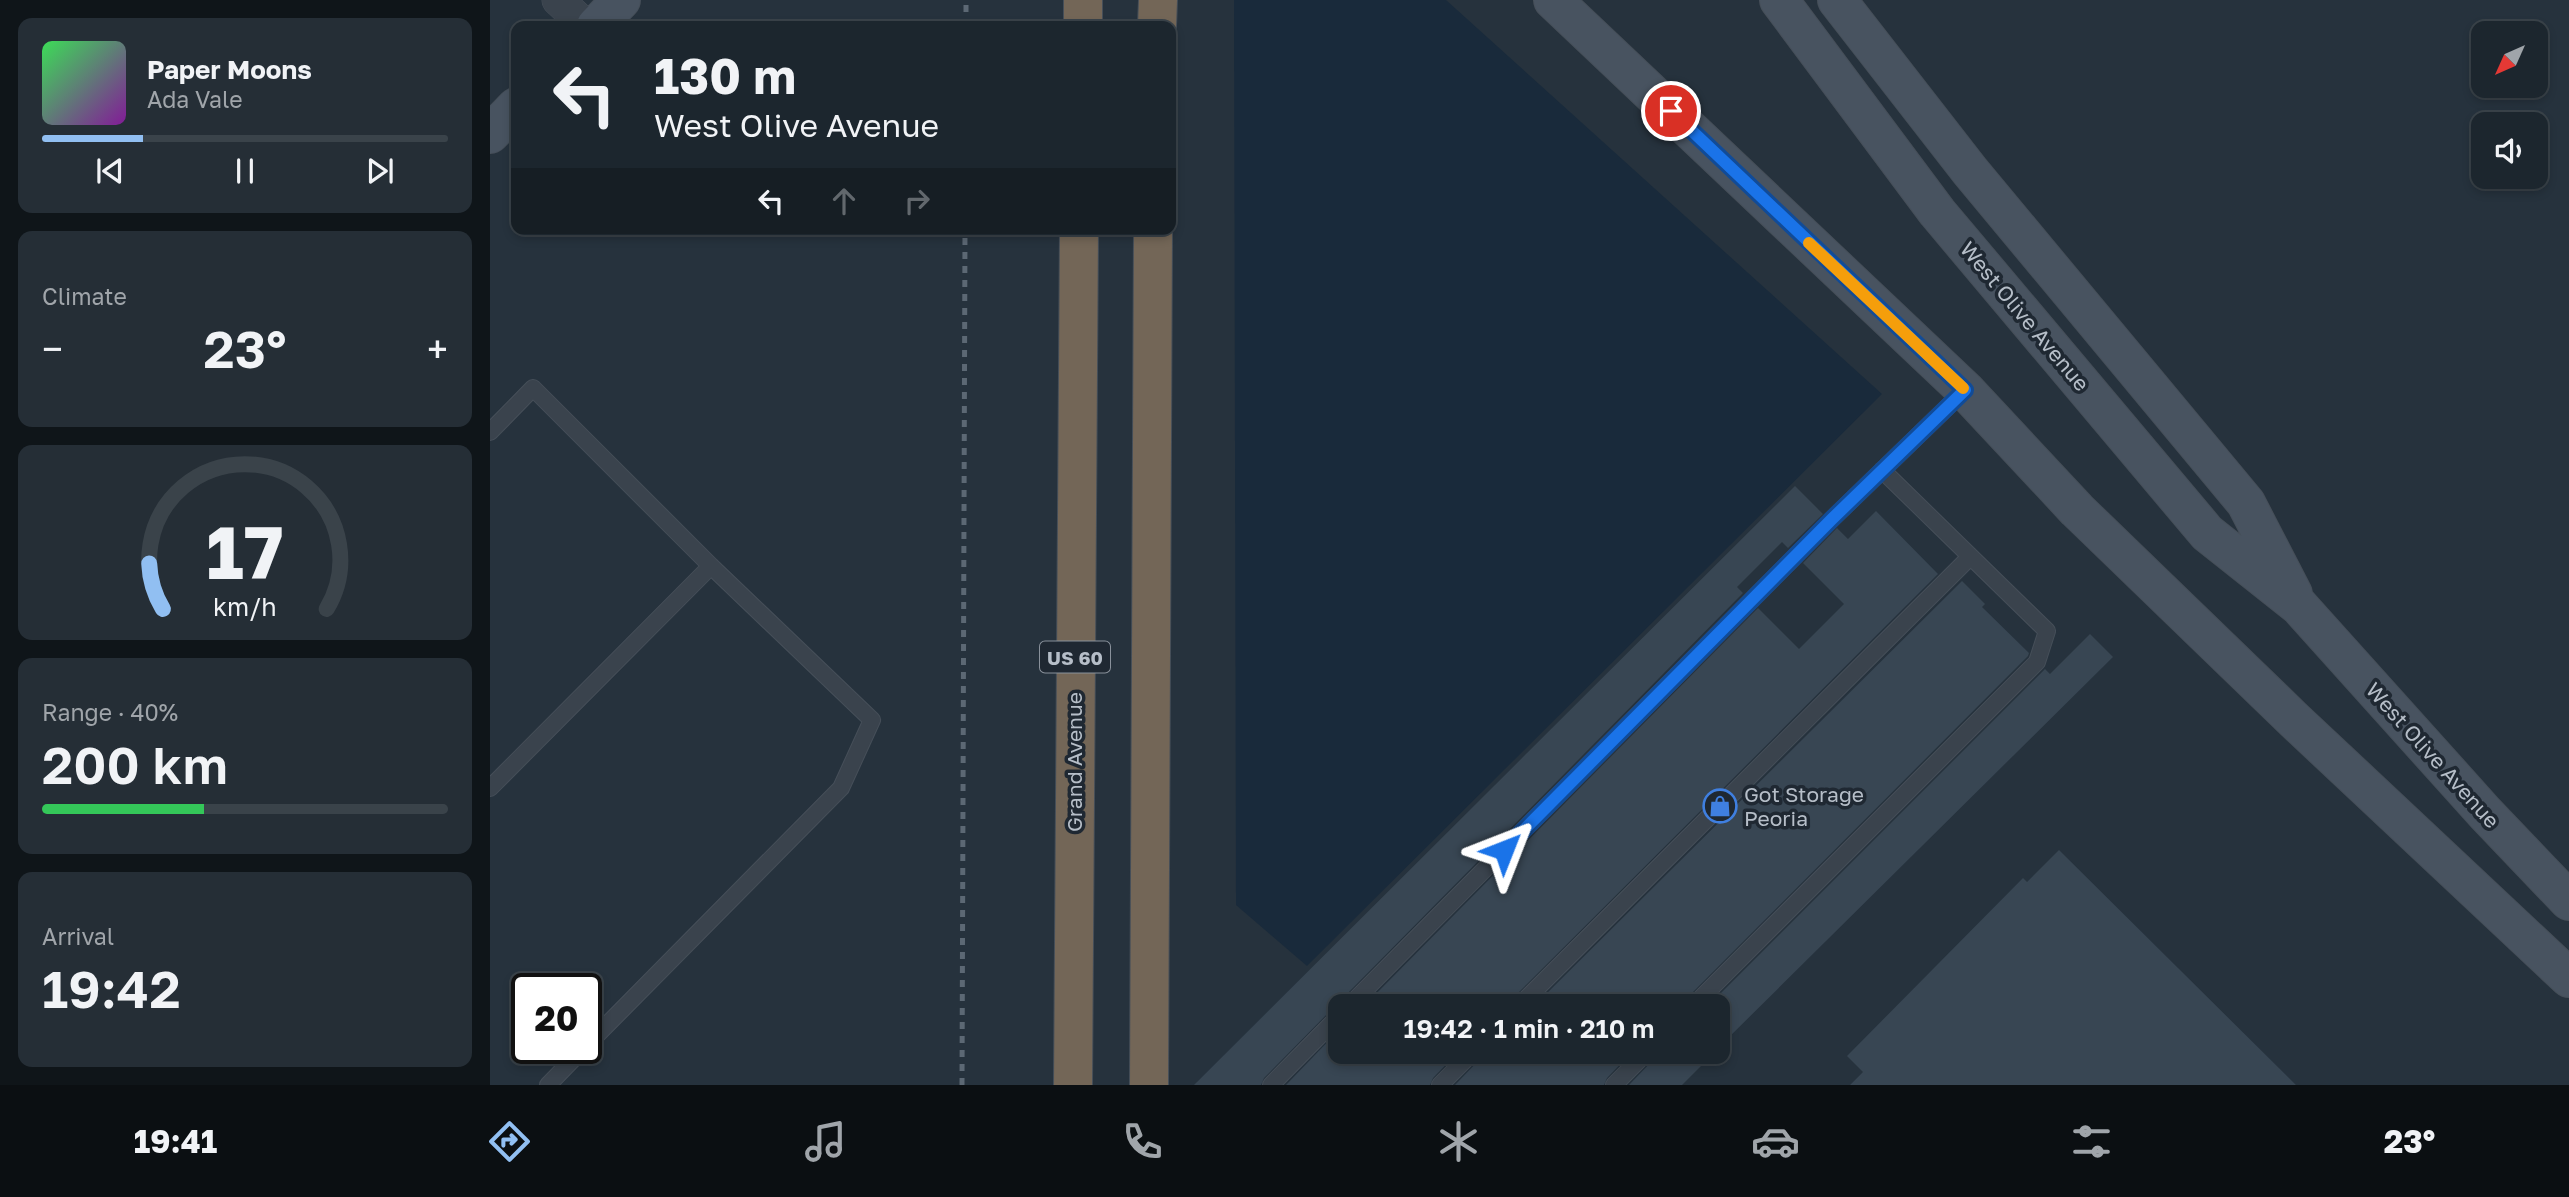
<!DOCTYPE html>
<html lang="en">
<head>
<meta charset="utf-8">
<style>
	body { margin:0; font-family:"Golos Text",sans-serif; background:#252e36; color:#f1f3f6; height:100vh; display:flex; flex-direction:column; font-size:26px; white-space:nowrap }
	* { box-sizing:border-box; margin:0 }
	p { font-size:23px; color:#a0a5aa }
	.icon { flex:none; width:38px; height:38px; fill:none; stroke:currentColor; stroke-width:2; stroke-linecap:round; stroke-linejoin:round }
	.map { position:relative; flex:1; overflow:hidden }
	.panel { display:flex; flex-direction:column; gap:18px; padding:18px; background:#0f1519; width:490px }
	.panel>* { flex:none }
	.banner { position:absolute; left:21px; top:21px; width:665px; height:214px; border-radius:14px; box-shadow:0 4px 10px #0003,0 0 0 2px #3a434a; background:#1c262e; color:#f1f3f6; overflow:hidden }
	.needle { width:46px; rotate:225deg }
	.controls { position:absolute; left:1981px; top:21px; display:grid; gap:14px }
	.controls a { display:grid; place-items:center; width:77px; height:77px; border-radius:14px; background:#1c262e; box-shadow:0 4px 10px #0003,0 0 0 2px #3a434a; font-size:35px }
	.speed { position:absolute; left:21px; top:973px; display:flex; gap:14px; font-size:35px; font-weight:700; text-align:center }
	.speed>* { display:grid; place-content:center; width:91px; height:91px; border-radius:50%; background:#1c262e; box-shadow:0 4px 10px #0003,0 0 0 2px #3a434a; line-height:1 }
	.speed .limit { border:4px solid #111; border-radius:10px; background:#fff; color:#111 }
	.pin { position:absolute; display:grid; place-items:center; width:60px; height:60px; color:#fff; margin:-30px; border:4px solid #fff; border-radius:50%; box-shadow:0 2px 7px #0007 }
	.me { position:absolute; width:77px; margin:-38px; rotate:45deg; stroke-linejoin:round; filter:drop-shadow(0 0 5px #0008) }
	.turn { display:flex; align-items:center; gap:24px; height:147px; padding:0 28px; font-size:32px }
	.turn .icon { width:91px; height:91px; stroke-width:2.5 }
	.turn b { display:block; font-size:49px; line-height:60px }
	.lanes { display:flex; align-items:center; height:66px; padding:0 28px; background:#0003; justify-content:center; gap:35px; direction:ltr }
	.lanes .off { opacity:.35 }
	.big { font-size:52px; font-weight:600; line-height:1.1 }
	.panel .card { flex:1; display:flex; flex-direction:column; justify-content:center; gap:10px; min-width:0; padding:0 24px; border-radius:14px; background:#252e36 }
	.panel .dial { align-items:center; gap:0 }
	.dial svg { height:182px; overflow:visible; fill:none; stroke:#3a434a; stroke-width:7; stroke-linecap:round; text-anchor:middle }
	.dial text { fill:#f1f3f6; stroke:none }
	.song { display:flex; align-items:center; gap:21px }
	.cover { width:84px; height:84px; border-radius:10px; background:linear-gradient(135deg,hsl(130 70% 55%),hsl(290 70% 35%)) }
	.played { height:7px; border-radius:4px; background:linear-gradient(90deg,#91bff2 25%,#3a434a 25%) }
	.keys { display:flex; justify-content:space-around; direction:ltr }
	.heat { display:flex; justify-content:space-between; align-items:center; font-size:38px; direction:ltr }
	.charge { height:10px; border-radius:5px; background:linear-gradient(90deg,#34c759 40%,#3a434a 0) }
	.trip { position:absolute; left:838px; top:994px; width:402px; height:70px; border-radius:14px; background:#1c262e; box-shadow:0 4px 10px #0003,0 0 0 2px #3a434a; font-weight:600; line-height:70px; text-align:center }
	.tab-bar { display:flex; height:112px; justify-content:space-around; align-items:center; background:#0b0f12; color:#a0a5aa }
	.tab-bar .icon { width:49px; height:49px }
	.tab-bar .current { color:#91bff2 }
	.tab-bar b { font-size:32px; color:#f1f3f6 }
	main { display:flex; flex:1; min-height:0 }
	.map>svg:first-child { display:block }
	.water { fill:#192a3b }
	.building { fill:#384653 }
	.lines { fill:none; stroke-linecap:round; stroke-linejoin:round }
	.lane-casing { stroke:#464f59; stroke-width:18 }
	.street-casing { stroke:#464f59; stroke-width:33 }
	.secondary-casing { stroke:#464f59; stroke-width:40 }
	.highway-casing { stroke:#454e58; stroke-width:40 }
	.lane { stroke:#3a434d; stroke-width:16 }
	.street { stroke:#3a434d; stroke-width:32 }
	.secondary { stroke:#485360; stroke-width:38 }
	.highway { stroke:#736657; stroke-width:38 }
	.rail { stroke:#5c6874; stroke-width:5; stroke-dasharray:7 7; stroke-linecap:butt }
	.route-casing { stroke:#114b97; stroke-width:18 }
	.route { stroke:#1a73e8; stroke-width:12 }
	.slow { stroke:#f59e0b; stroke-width:12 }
	.labels { text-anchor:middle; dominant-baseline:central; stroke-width:7; stroke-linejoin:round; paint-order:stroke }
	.shield { fill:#1f2832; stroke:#89919b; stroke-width:2 }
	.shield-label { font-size:19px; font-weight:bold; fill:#b6bec8 }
	.street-label { font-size:21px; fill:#b6bec8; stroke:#1f2832 }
	.poi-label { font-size:21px; fill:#b6bec8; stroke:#1f2832; text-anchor:start }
</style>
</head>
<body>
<main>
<section class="panel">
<div class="card">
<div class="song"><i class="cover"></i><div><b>Paper Moons</b><p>Ada Vale</p></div></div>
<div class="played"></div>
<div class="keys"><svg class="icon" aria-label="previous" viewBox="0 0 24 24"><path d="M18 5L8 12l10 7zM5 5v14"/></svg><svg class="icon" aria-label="pause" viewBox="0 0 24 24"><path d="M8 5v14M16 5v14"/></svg><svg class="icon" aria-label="next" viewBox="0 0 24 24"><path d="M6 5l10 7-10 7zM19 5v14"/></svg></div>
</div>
<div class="card"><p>Climate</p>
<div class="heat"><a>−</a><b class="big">23°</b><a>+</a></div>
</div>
<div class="card dial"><svg viewBox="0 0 100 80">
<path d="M14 69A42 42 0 1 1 86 69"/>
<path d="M14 69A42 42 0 0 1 8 49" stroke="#91bff2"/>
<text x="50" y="56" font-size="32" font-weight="700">17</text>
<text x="50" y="72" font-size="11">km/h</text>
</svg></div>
<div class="card"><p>Range · 40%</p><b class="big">200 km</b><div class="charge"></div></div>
<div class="card"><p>Arrival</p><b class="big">19:42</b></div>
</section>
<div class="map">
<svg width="2079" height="1085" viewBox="0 0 2079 1085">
	<rect width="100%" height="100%" fill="#26323d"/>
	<!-- water -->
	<path class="water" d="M 744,0 L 956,0 L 1392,394 L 817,966 L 746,905 Z"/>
	<!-- building -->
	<path class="building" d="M 1305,486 L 1333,514 L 1298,548 L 1292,542 L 1247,587 L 1253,593 L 852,999 L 849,1005 L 843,1008 L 774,1078 L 771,1085 L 704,1085 Z
		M 1386,511 L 1448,574 L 1022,999 L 1019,1006 L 874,1006 L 1268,608 L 1309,649 L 1354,604 L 1313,563 L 1347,528 L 1358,539 Z
		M 1472,581 L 1495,604 L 1492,607 L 1539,653 L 1538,656 L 1196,999 L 1193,1006 L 1044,1006 Z
		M 1600,634 L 1623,657 L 1228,1048 L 1228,1006 L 1218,1006 L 1555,669 L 1560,674 Z
		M 1569,850 L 1806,1085 L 1360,1085 L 1373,1072 L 1357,1056 L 1533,878 L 1537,882 Z
		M 850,1029 L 850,1052 L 968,1052 L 943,1078 L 940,1085 L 796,1085 Z
		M 993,1052 L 1142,1052 L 1117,1078 L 1114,1085 L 965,1085 L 990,1059 Z
		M 1167,1052 L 1225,1052 L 1192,1085 L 1139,1085 L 1164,1059 Z"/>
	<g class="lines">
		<defs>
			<path id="lane" d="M 0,432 L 43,388 L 221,566 L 382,720 L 351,788 L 96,1046
				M 0,788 L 221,566
				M 859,1006 L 1342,519 L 1475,390
				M 1029,1006 L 1480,557
				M 1203,1006 L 1547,662 L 1557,631 L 1392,470
				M 58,1085 L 94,1048
				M 781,1085 L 850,1015
				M 950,1085 L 983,1052
				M 1124,1085 L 1157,1052"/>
			<path id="street" d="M 68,0 L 96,26"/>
			<path id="secondary" d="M 1063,0 L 1475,390 L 1587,510 L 1802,718 L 2079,978
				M 1289,0 L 1447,212 L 1717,533 L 1809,606 L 1995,813 L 2079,901
				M 1347,0 L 1480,171 L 1756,503 L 1803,594
				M 106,26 L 131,0
				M 0,134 L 26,107"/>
			<path id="highway" d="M 593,26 L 593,0
				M 667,26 L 668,0
				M 583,1085 L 589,229
				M 659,1085 L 663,229"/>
		</defs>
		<!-- lane casing -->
		<use href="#lane" class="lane-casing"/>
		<!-- street casing -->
		<use href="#street" class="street-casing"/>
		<!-- secondary casing -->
		<use href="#secondary" class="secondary-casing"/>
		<!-- highway casing -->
		<use href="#highway" class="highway-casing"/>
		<!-- lane -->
		<use href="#lane" class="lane"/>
		<!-- street -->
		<use href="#street" class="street"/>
		<!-- secondary -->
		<use href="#secondary" class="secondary"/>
		<!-- highway -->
		<use href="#highway" class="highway"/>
		<!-- rail -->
		<path class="rail" d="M 476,26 L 476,0
			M 472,1085 L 475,229"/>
	</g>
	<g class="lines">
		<defs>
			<path id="route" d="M 1014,850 L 1342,519 L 1475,390 L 1181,111"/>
		</defs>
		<!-- route casing -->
		<use href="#route" class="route-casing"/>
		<!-- route -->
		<use href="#route" class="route"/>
		<!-- slow -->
		<path class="slow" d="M 1319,243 L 1473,388"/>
	</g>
	<!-- icons -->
	<defs>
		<symbol id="shop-ring" viewBox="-11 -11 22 22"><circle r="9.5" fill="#1f2832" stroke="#3f7fe0" stroke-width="1.5"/><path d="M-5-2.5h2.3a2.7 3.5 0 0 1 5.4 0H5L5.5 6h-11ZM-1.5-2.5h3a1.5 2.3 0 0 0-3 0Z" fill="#3f7fe0"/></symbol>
	</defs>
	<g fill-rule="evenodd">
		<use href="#shop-ring" x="1211" y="787" width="38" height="38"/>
	</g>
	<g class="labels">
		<!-- shield labels -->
		<rect class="shield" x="550" y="641.5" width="70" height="31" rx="5"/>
		<g class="shield-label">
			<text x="585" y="657">US 60</text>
		</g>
		<!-- street labels -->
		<g class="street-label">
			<text transform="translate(1535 316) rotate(50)">West Olive Avenue</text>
			<text transform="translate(1943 755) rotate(48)">West Olive Avenue</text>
			<text transform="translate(584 762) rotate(-90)">Grand Avenue</text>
		</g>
		<!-- poi labels -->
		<g class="poi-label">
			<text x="1254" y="794">Got Storage<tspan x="1254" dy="24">Peoria</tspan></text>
		</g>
	</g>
</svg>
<div class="controls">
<a><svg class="needle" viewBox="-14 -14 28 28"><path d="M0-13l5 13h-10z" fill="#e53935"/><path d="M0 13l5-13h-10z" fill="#a0a5aa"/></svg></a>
<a><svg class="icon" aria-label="sound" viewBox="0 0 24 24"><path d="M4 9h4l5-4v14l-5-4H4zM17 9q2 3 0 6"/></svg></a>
</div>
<div class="speed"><div class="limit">20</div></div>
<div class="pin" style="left:1181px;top:111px;background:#d93025"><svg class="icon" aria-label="arrive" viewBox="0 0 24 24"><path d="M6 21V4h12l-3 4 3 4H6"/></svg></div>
<svg class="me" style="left:1014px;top:850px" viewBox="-20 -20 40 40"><path d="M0-17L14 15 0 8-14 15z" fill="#1a73e8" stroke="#fff" stroke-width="4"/></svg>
<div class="trip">19:42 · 1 min · 210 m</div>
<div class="banner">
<div class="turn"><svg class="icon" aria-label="left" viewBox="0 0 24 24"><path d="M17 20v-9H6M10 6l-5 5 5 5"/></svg><div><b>130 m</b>West Olive Avenue</div></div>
<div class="lanes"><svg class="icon" aria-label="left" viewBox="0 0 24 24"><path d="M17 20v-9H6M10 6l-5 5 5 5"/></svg><svg class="icon off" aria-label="ahead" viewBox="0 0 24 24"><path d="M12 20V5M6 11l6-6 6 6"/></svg><svg class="icon off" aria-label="right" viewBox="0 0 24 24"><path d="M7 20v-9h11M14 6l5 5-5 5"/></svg></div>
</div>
</div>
</main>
<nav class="tab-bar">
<b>19:41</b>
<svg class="icon current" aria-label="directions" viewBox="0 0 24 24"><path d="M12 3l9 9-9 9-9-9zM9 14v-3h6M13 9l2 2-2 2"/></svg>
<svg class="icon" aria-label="music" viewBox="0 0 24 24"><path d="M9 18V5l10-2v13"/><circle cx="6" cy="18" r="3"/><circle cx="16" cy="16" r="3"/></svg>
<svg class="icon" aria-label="phone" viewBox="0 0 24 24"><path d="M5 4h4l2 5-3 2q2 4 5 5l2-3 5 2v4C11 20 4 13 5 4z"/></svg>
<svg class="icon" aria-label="climate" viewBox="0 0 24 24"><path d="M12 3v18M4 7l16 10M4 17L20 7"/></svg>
<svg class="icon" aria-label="car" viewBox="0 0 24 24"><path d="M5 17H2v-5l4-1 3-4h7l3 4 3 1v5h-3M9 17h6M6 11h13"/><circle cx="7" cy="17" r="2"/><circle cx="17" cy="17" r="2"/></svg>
<svg class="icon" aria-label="filters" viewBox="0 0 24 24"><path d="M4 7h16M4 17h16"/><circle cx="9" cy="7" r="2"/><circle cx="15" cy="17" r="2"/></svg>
<b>23°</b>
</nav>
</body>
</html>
